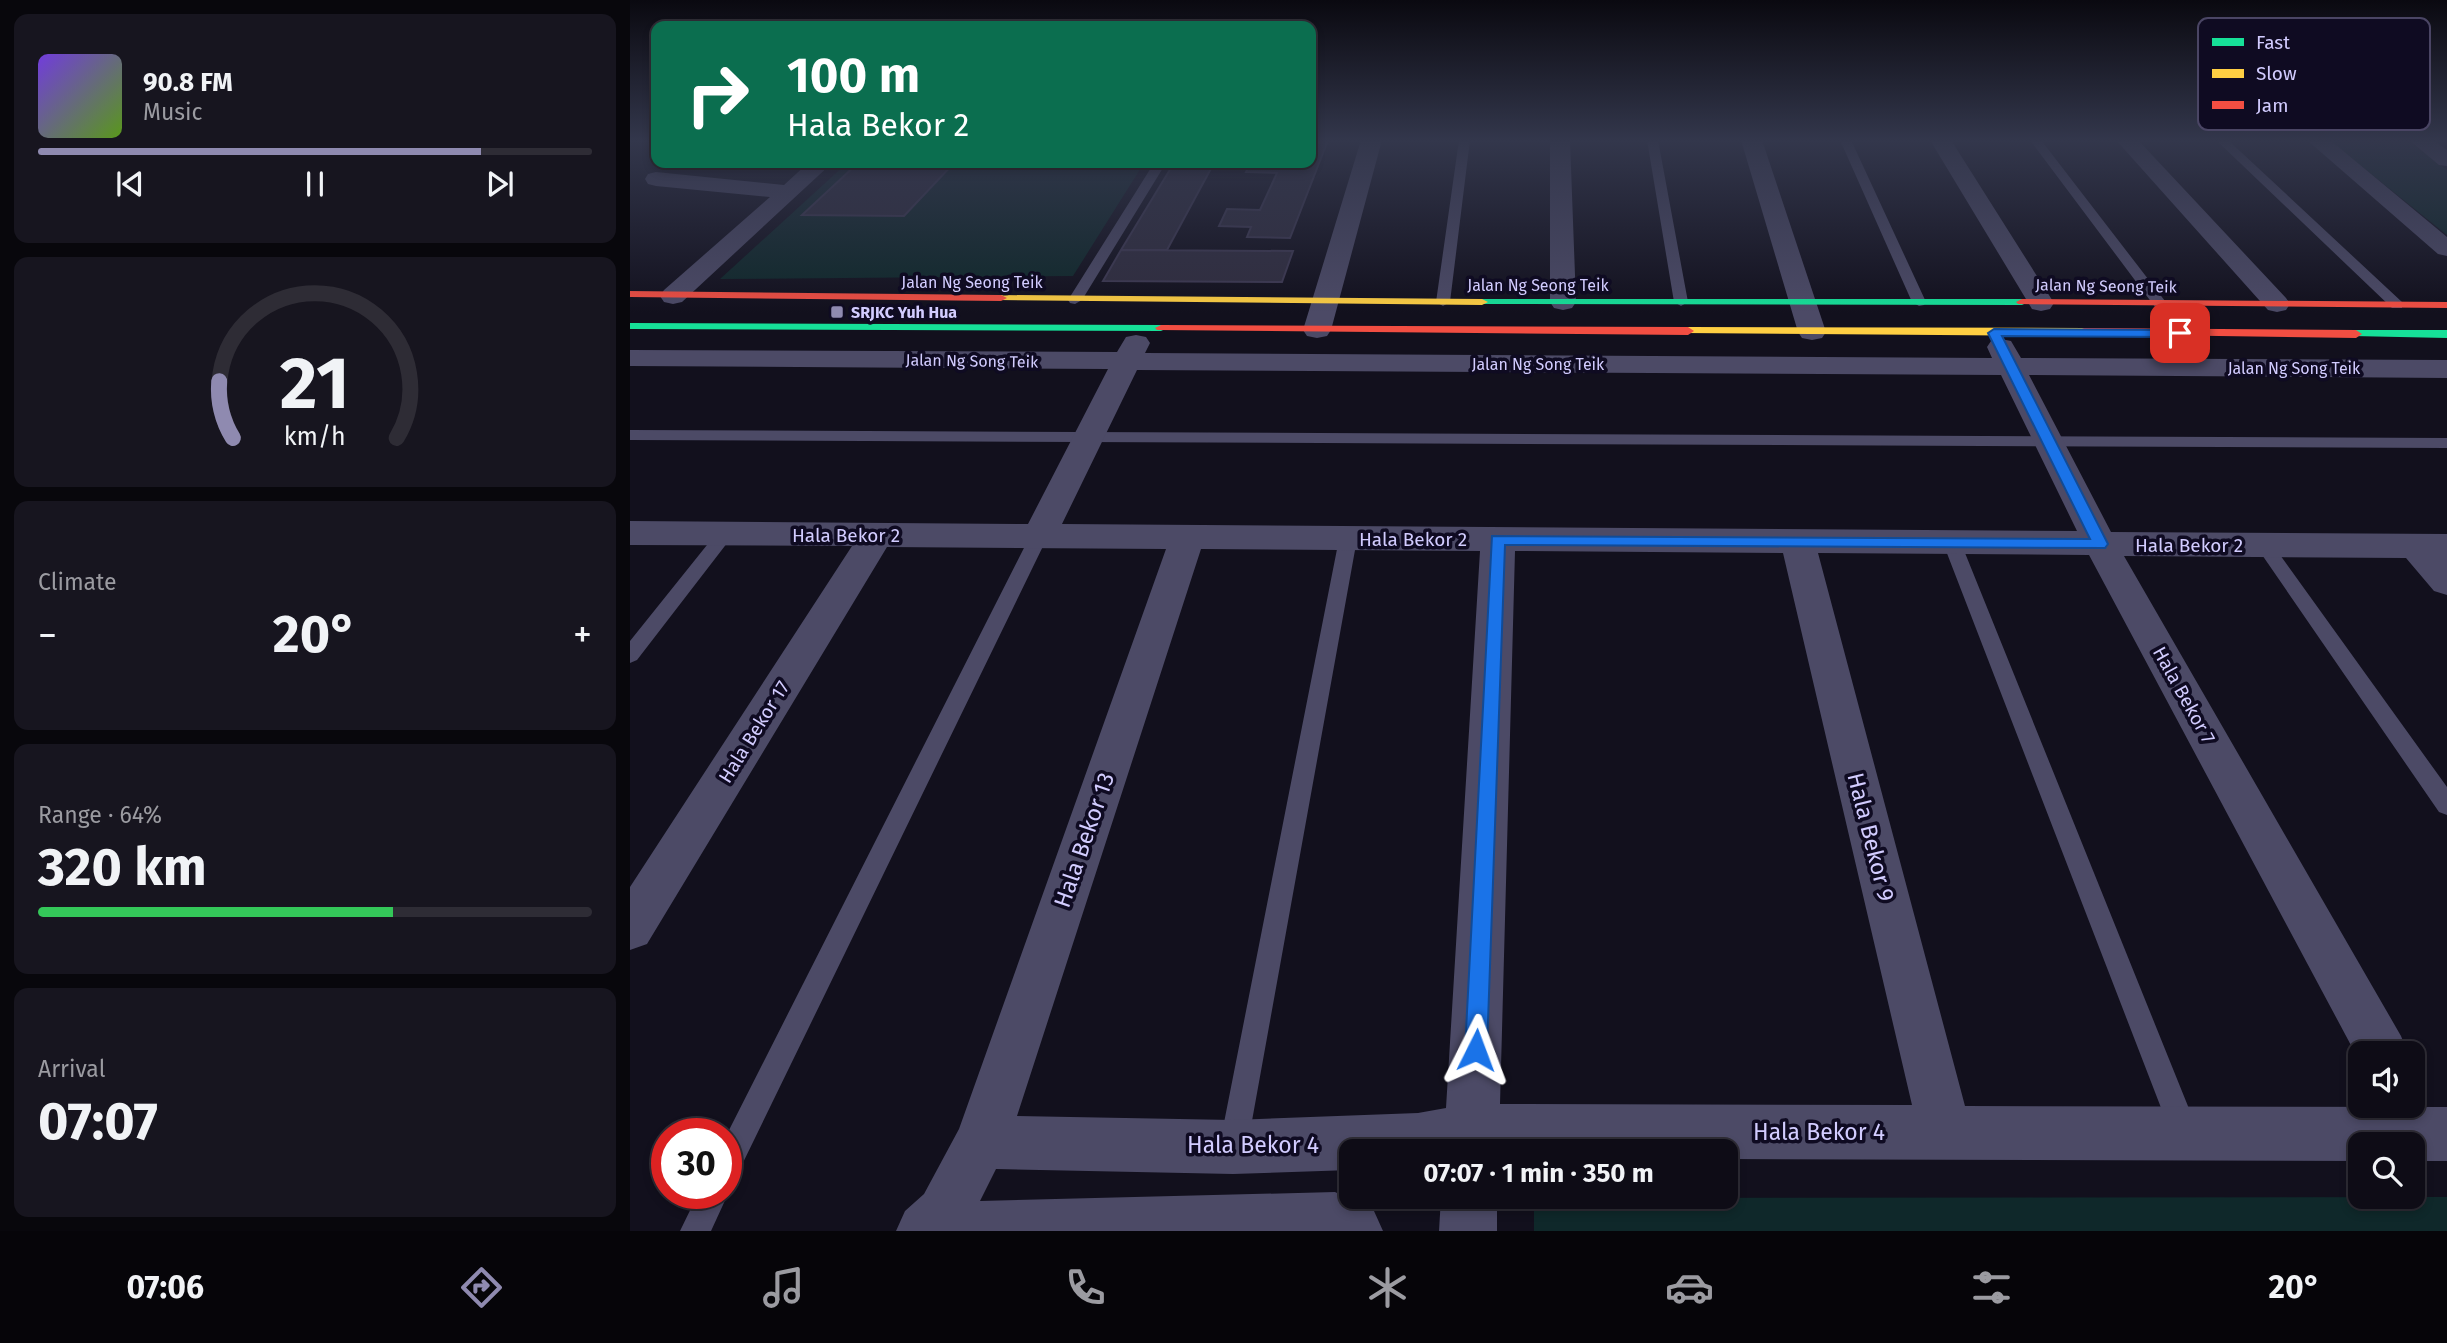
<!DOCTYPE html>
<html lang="en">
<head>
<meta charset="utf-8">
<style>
	body { margin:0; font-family:"Fira Sans",sans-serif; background:#17151f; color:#f1f3f6; height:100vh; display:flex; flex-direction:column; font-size:26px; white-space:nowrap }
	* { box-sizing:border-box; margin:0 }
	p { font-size:23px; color:#9b9ba1 }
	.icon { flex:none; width:38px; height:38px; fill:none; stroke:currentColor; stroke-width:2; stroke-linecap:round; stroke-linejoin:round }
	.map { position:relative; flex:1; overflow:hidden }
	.sheet { display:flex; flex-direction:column; gap:14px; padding:14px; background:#08070c; width:630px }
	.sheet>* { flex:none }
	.guide { position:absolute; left:21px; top:21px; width:665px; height:147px; border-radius:14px; box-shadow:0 4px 10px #0003,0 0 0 2px #2e2c35; background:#0b6e4f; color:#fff; overflow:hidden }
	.controls { position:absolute; left:1718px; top:1041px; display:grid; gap:14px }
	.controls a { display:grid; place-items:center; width:77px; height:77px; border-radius:14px; background:#0e0c16; box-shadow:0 4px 10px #0003,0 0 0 2px #2e2c35; font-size:35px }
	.speed { position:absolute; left:21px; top:1118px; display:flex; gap:14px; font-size:35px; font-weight:700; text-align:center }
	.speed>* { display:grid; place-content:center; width:91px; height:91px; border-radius:50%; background:#0e0c16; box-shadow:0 4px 10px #0003,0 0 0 2px #2e2c35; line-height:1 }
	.speed .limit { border:10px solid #d22; background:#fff; color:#111 }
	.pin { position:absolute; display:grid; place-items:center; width:60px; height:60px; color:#fff; margin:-30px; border-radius:14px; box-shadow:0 4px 10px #0006 }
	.me { position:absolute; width:77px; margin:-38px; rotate:3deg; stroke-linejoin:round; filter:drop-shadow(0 0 5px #0008) }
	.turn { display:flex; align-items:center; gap:24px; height:147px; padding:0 21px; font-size:32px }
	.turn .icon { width:91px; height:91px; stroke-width:2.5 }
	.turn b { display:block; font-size:49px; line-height:60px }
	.big { font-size:52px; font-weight:700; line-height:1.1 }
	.sheet .tile { flex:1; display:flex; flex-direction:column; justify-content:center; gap:10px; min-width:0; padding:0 24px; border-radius:14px; background:#17151f }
	.sheet .dial { align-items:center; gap:0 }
	.dial svg { height:182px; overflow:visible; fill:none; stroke:#2e2c35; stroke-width:7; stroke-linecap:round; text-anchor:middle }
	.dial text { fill:#f1f3f6; stroke:none }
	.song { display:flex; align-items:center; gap:21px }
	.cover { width:84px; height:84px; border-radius:10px; background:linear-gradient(135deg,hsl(260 70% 55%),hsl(90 70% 35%)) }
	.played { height:7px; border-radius:4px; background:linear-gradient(90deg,#8f8ab0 80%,#2e2c35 80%) }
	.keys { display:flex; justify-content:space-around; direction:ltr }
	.heat { display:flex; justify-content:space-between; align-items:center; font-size:38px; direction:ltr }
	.charge { height:10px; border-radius:5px; background:linear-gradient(90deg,#34c759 64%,#2e2c35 0) }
	.trip { position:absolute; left:709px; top:1139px; width:399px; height:70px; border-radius:14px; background:#0e0c16; box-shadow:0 4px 10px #0003,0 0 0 2px #2e2c35; font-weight:700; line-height:70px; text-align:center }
	.tab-bar { display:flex; height:112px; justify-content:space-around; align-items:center; background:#060509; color:#9b9ba1 }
	.tab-bar .icon { width:49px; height:49px }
	.tab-bar .current { color:#8f8ab0 }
	.tab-bar b { font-size:32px; color:#f1f3f6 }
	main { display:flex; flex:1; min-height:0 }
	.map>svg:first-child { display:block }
	.green { fill:#0f282a }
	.building { fill:#302d3f; stroke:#3e3952; stroke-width:2 }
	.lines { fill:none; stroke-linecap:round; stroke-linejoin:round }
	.lane { fill:#4c4a66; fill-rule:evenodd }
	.street { fill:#4c4a66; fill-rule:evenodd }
	.fast { fill:#16e098; fill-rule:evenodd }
	.slow { fill:#ffcf43; fill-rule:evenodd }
	.jam { fill:#f24e42; fill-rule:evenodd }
	.route { fill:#1a73e8; stroke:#114b97; stroke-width:2 }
	.poi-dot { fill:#8f8ab0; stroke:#0f0b22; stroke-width:2.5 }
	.labels { text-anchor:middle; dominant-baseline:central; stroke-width:7; stroke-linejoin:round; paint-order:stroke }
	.far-street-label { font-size:16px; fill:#d2ccff; stroke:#0f0b22 }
	.far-poi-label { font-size:16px; font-weight:bold; fill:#d2ccff; stroke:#0f0b22; text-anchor:start }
	.street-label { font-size:19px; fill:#d2ccff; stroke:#0f0b22 }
	.near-street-label { font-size:23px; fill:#d2ccff; stroke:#0f0b22 }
	.key { fill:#0f0b22; stroke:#4a4564; stroke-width:2 }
	.key-label { font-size:19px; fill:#d2ccff }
</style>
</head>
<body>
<main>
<section class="sheet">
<div class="tile">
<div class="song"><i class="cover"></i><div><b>90.8 FM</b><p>Music</p></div></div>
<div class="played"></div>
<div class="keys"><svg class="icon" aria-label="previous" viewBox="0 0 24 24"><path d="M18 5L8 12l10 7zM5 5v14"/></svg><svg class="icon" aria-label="pause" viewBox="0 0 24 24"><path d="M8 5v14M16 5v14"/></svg><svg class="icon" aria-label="next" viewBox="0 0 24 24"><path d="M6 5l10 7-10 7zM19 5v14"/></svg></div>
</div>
<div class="tile dial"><svg viewBox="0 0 100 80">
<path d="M14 69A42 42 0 1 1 86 69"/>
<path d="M14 69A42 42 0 0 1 8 44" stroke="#8f8ab0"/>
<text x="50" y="56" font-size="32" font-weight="700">21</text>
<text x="50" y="72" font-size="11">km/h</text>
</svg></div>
<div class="tile"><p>Climate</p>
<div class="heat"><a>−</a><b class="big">20°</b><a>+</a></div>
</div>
<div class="tile"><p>Range · 64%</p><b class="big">320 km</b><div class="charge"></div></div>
<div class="tile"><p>Arrival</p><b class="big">07:07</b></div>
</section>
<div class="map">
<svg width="1817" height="1231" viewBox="0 0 1817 1231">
	<rect width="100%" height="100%" fill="#12101d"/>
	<!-- green -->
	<path class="green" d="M 1699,140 L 1777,140 L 1817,170 L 1817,235 Z
		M 217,163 L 514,163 L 443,276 L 90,279 Z
		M 1817,1197 L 1817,1231 L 904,1231 L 904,1198 Z"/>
	<!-- building -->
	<path class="building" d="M 681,140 L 698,140 L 660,238 L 617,237 L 621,227 L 589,226 L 597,209 L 630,210 L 647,173 L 616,172 L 621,163 L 681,163 Z
		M 228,163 L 324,163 L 274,216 L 172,215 Z
		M 544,163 L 584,163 L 537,250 L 491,250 Z
		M 491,250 L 663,251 L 652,282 L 473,281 Z"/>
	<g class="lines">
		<!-- lane -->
		<path class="lane" d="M 829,140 L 840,140 L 820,302 L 813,306 L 806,302 Z
			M 1017,140 L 1028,140 L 1058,302 L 1051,306 L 1044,302 Z
			M 1210,140 L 1221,140 L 1296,302 L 1294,305 L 1289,306 L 1282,302 Z
			M 1400,140 L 1411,140 L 1535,301 L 1535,307 L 1525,307 Z
			M 1586,140 L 1598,140 L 1772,302 L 1772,308 L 1762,308 Z
			M 524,163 L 536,163 L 452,300 L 445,304 L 440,303 L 438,300 Z
			M 0,430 L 1817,438 L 1817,448 L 0,440 Z
			M 95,528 L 104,534 L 101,538 L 7,660 L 0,663 L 0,641 L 89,530 Z
			M 409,530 L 415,532 L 418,536 L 106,1177 L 96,1181 L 96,1136 L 400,536 L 403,532 Z
			M 718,533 L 724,535 L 727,539 L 618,1143 L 614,1153 L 604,1157 L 594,1153 L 590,1143 L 709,539 L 712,535 Z
			M 1322,537 L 1328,539 L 1331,543 L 1568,1131 L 1564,1141 L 1554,1145 L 1544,1141 L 1540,1131 L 1313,543 L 1316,539 Z
			M 1634,539 L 1640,541 L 1817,787 L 1817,815 L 1809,812 L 1628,549 L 1625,545 L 1628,541 Z
			M 96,1191 L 98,1194 L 81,1231 L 50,1231 L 68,1194 L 96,1194 Z"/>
		<!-- street -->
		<path class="street" d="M 731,140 L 752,140 L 701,330 L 697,336 L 687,338 L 677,336 L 673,330 Z
			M 920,140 L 940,140 L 946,302 L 942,308 L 933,310 L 924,308 L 920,302 Z
			M 1111,140 L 1132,140 L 1196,332 L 1192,338 L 1182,340 L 1172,338 L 1168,332 Z
			M 1300,140 L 1321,140 L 1424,303 L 1420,309 L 1411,311 L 1402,309 Z
			M 1486,140 L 1508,140 L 1656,298 L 1660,304 L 1656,310 L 1647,312 L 1638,310 Z
			M 1677,140 L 1700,140 L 1817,237 L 1817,256 L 1808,254 Z
			M 1779,140 L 1803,140 L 1817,150 L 1817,166 L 1809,165 Z
			M 178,163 L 202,163 L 52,302 L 43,304 L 34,302 L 30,296 L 34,290 L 140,197 L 26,186 L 18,184 L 15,179 L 18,174 L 26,172 L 154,185 Z
			M 506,335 L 516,337 L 520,343 L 515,353 L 1362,358 L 1357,347 L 1361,341 L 1371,339 L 1381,341 L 1391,358 L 1817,360 L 1817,378 L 1399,375 L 1481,532 L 1817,534 L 1817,595 L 1804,591 L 1776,558 L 1494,556 L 1771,1036 L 1778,1054 L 1731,1054 L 1731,1064 L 1459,555 L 1188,553 L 1335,1106 L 1817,1107 L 1817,1161 L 1783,1161 L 1783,1144 L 1731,1144 L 1731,1161 L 1096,1159 L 1096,1152 L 721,1152 L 721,1170 L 603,1174 L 366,1169 L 350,1201 L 705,1192 L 744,1211 L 753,1231 L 266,1231 L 275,1211 L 294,1194 L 329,1129 L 536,549 L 257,547 L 17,944 L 0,950 L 0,887 L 222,546 L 0,545 L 0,521 L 398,524 L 478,369 L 0,366 L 0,350 L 487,352 L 496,337 ZM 507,370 L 1371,375 L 1447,531 L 432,524 ZM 571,549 L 850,551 L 816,1108 L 788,1113 L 603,1120 L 387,1116 ZM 885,551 L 1153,553 L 1282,1105 L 870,1104 Z
			M 811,1197 L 867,1197 L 867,1231 L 809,1231 Z"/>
		<!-- fast -->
		<path class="fast" d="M 852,299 L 1392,299 L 1398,302 L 1392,305 L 848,304 L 848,300 Z
			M 0,323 L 531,325 L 537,328 L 531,331 L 0,329 Z
			M 1726,330 L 1817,330 L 1817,338 L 1722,336 L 1720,334 Z"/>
		<!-- slow -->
		<path class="slow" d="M 371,295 L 852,299 L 858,302 L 852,305 L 367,300 L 365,298 Z
			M 1058,327 L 1454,328 L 1460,332 L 1454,336 L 1054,333 L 1054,329 Z"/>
		<!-- jam -->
		<path class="jam" d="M 0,291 L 371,295 L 377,298 L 371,301 L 0,297 Z
			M 1392,299 L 1817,302 L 1817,308 L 1388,304 L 1386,302 Z
			M 531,325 L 1058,327 L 1064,331 L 1058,335 L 527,330 L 525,328 Z
			M 1454,328 L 1726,330 L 1732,334 L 1726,338 L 1450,334 L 1450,330 Z"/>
	</g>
	<!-- sky -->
	<linearGradient id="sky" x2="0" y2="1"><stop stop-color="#0a0910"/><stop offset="0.45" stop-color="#33374c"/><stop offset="1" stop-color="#33374c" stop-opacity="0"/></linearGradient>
	<rect width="1817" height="313" fill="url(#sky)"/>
	<!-- route -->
	<path class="route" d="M 1364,329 L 1550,330 L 1556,333 L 1550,337 L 1372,336 L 1478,544 L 1475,548 L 875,545 L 857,1050 L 853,1058 L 846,1061 L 838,1058 L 835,1050 L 862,536 L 1460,539 L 1358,333 Z"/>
	<!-- markers -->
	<rect class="poi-dot" x="200" y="305" width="14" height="14" rx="3.5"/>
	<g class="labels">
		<!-- far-street labels -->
		<g class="far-street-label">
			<text x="342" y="282">Jalan Ng Seong Teik</text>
			<text x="908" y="285">Jalan Ng Seong Teik</text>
			<text transform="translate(1476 286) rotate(1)">Jalan Ng Seong Teik</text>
			<text transform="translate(342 361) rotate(1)">Jalan Ng Song Teik</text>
			<text x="908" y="364">Jalan Ng Song Teik</text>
			<text x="1664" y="368">Jalan Ng Song Teik</text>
		</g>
		<!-- far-poi labels -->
		<g class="far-poi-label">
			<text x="221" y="312">SRJKC Yuh Hua</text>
		</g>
		<!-- street labels -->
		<g class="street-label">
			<text x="216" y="535">Hala Bekor 2</text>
			<text x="783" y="539">Hala Bekor 2</text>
			<text x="1559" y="545">Hala Bekor 2</text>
			<text transform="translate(1554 695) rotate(61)">Hala Bekor 7</text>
			<text transform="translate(124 732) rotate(-58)">Hala Bekor 17</text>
		</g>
		<!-- near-street labels -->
		<g class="near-street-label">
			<text transform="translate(1241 837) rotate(76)">Hala Bekor 9</text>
			<text transform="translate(454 840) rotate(-71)">Hala Bekor 13</text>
			<text x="1189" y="1132">Hala Bekor 4</text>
			<text x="623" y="1145">Hala Bekor 4</text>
		</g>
	</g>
	<!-- legend -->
	<rect x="1568" y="18" width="232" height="112" rx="10" class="key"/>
	<rect x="1582" y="38" width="32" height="8" fill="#16e098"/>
	<rect x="1582" y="69" width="32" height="9" fill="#ffcf43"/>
	<rect x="1582" y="101" width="32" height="8" fill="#f24e42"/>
	<g class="key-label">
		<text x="1626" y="49">Fast</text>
		<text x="1626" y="80">Slow</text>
		<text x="1626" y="112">Jam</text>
	</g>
</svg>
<div class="controls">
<a><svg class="icon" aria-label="sound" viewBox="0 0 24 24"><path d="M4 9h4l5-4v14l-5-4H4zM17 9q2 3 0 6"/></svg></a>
<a><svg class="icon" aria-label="search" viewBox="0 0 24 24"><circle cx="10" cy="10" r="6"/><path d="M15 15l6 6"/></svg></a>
</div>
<div class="speed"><div class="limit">30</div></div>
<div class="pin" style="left:1550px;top:333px;background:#d93025"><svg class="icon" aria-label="arrive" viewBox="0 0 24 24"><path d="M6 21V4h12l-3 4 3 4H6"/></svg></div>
<svg class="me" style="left:846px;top:1050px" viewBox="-20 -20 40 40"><path d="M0-17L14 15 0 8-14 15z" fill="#1a73e8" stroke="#fff" stroke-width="4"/></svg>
<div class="trip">07:07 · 1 min · 350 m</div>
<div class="guide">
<div class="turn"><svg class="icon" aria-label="right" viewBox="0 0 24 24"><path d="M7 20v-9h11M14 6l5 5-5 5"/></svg><div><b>100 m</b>Hala Bekor 2</div></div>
</div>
</div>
</main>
<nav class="tab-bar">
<b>07:06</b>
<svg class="icon current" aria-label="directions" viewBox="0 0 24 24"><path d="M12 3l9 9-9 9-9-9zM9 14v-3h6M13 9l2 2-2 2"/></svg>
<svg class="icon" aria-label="music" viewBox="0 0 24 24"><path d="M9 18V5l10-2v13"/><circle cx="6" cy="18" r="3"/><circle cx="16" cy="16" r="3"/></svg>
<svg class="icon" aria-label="phone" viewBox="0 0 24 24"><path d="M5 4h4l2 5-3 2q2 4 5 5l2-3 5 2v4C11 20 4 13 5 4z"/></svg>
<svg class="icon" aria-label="climate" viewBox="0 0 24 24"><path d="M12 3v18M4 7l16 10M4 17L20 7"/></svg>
<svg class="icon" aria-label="car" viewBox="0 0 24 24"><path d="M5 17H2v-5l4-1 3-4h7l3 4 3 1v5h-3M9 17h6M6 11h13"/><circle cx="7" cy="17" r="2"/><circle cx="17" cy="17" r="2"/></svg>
<svg class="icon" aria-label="filters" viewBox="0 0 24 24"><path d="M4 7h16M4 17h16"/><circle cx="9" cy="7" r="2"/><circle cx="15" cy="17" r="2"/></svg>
<b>20°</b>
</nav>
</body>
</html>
